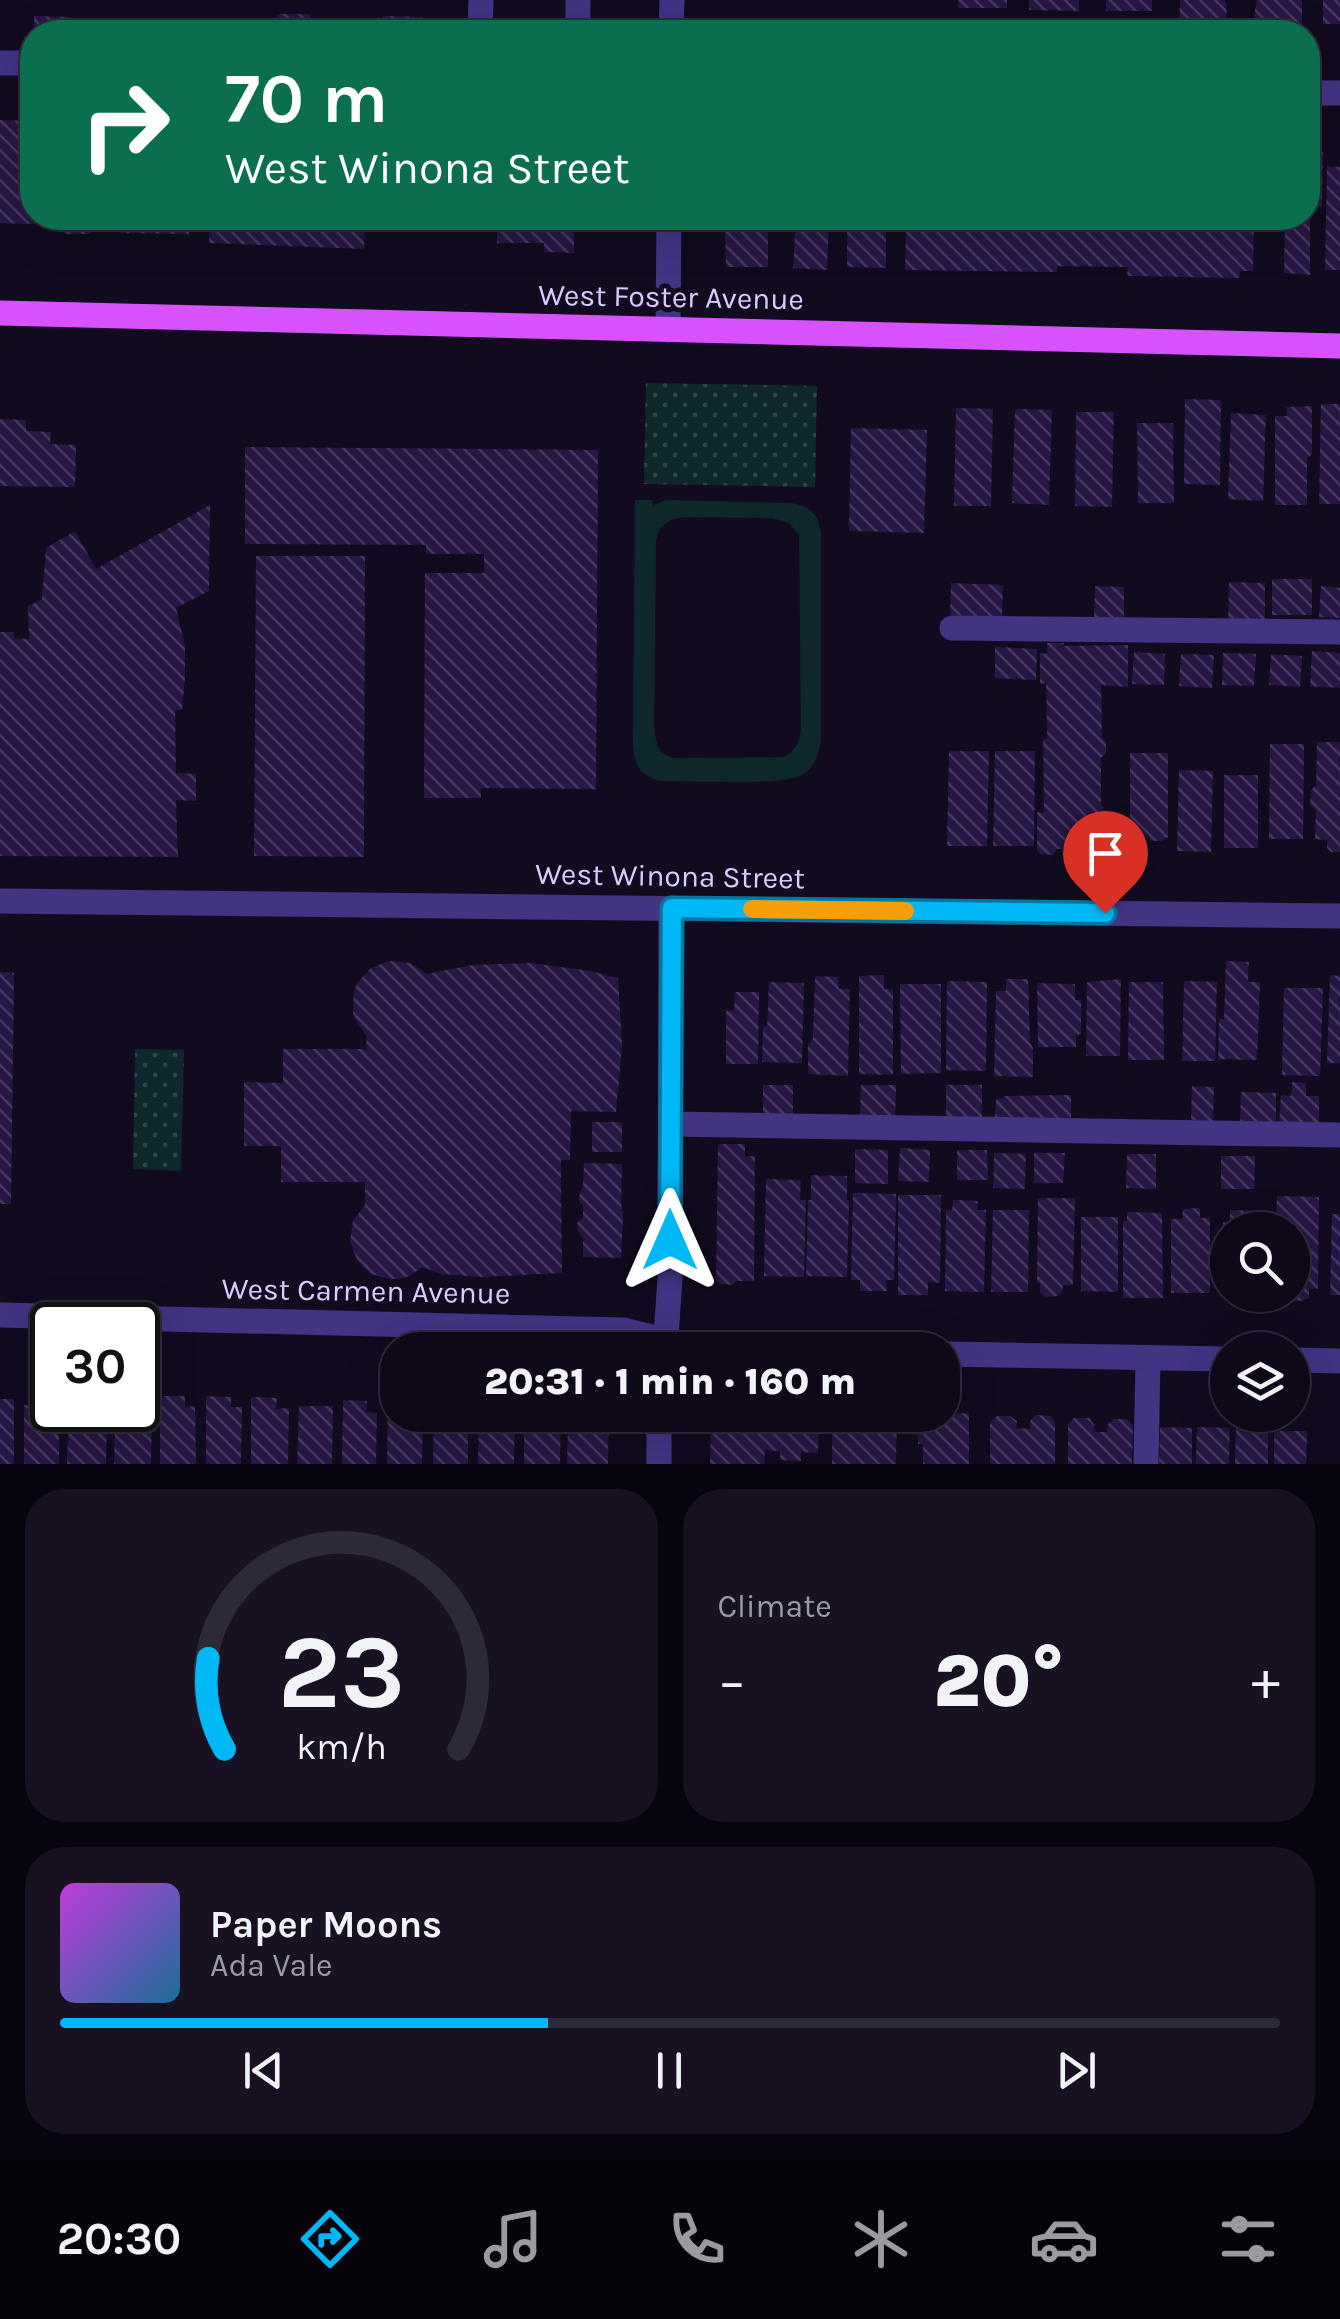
<!DOCTYPE html>
<html lang="en">
<head>
<meta charset="utf-8">
<style>
	body { margin:0; font-family:Karla,sans-serif; background:#171121; color:#f1f3f6; height:100vh; display:flex; flex-direction:column; font-size:38px; white-space:nowrap }
	* { box-sizing:border-box; margin:0 }
	p { font-size:32px; color:#9b9aa2 }
	.icon { flex:none; width:55px; height:55px; fill:none; stroke:currentColor; stroke-width:2; stroke-linecap:round; stroke-linejoin:round }
	.map { position:relative; height:1464px; overflow:hidden }
	.sheet { display:flex; flex-direction:column; gap:25px; padding:25px; background:#08040d; flex:1 }
	.sheet>* { flex:none }
	.top-card { position:absolute; left:20px; top:20px; width:1300px; height:210px; border-radius:40px; box-shadow:0 10px 40px #0002,0 0 0 2px #2e2937; background:#0b6e4f; color:#fff; overflow:hidden }
	.controls { position:absolute; left:1210px; top:1212px; display:grid; gap:20px }
	.controls a { display:grid; place-items:center; width:100px; height:100px; border-radius:50%; background:#0e0818; box-shadow:0 10px 40px #0002,0 0 0 2px #2e2937; font-size:50px }
	.speed { position:absolute; left:30px; top:1302px; display:flex; gap:20px; font-size:50px; font-weight:700; text-align:center }
	.speed>* { display:grid; place-content:center; width:130px; height:130px; border-radius:50%; background:#0e0818; box-shadow:0 10px 40px #0002,0 0 0 2px #2e2937; line-height:1 }
	.speed .limit { border:5px solid #111; border-radius:15px; background:#fff; color:#111 }
	.pin { position:absolute; display:grid; place-items:center; width:85px; height:85px; color:#fff; margin:-102px -42px; border-radius:50% 50% 50% 0; rotate:-45deg; box-shadow:0 0 10px #0007 }
	.pin .icon { rotate:45deg }
	.me { position:absolute; width:110px; margin:-55px; rotate:0deg; stroke-linejoin:round; filter:drop-shadow(0 0 8px #0008) }
	.turn { display:flex; align-items:center; gap:35px; height:210px; padding:0 40px; font-size:45px }
	.turn .icon { width:130px; height:130px; stroke-width:2.5 }
	.turn b { display:block; font-size:70px; line-height:85px }
	.big { font-size:75px; font-weight:800; line-height:1.1 }
	.sheet .widget { flex:1; display:flex; flex-direction:column; justify-content:center; gap:15px; min-width:0; padding:0 35px; border-radius:40px; background:#171121 }
	.sheet .dial { align-items:center; gap:0 }
	.dial svg { height:260px; overflow:visible; fill:none; stroke:#2e2937; stroke-width:7; stroke-linecap:round; text-anchor:middle }
	.dial text { fill:#f1f3f6; stroke:none }
	.song { display:flex; align-items:center; gap:30px }
	.cover { width:120px; height:120px; border-radius:15px; background:linear-gradient(135deg,hsl(290 70% 55%),hsl(200 70% 35%)) }
	.played { height:10px; border-radius:5px; background:linear-gradient(90deg,#00b8f6 40%,#2e2937 40%) }
	.keys { display:flex; justify-content:space-around; direction:ltr }
	.heat { display:flex; justify-content:space-between; align-items:center; font-size:55px; direction:ltr }
	.sheet .tiles { flex:1; display:grid; gap:25px; grid-template-columns:1fr 1fr }
	.widget:last-child { grid-column:span 2 }
	.trip { position:absolute; left:380px; top:1332px; width:580px; height:100px; border-radius:40px; background:#0e0818; box-shadow:0 10px 40px #0002,0 0 0 2px #2e2937; font-weight:800; line-height:100px; text-align:center }
	.tab-bar { display:flex; height:160px; justify-content:space-around; align-items:center; background:#06030a; color:#9b9aa2 }
	.tab-bar .icon { width:70px; height:70px }
	.tab-bar .selected { color:#00b8f6 }
	.tab-bar b { font-size:45px; color:#f1f3f6 }
	.map>svg:first-child { display:block }
	.green { fill:url(#green-dots) }
	.pitch { fill:#0e272b; fill-rule:evenodd }
	.building { fill:url(#building-back-hatch) }
	.lines { fill:none; stroke-linecap:round; stroke-linejoin:round }
	.minor { stroke:#423383; stroke-width:25 }
	.major { stroke:#d852ff; stroke-width:25 }
	.route-casing { stroke:#0078a0; stroke-width:25 }
	.route { stroke:#00b8f6; stroke-width:18 }
	.slow { stroke:#f59e0b; stroke-width:18 }
	.labels { text-anchor:middle; dominant-baseline:central; stroke-width:10; stroke-linejoin:round; paint-order:stroke }
	.street-label { font-size:30px; fill:#d9cbff; stroke:#120b20 }
</style>
</head>
<body>
<div class="map">
<svg width="1340" height="1464" viewBox="0 0 1340 1464">
	<defs>
		<pattern id="green-dots" width="8" height="8" patternUnits="userSpaceOnUse" patternTransform="scale(2.5)"><rect width="8" height="8" fill="#0e272b"/><path d="M2 2h.1M6 6h.1" fill="none" stroke="#30454b" stroke-width="1.8" stroke-linecap="round"/></pattern>
		<pattern id="building-back-hatch" width="6" height="6" patternUnits="userSpaceOnUse" patternTransform="scale(2.5)"><rect width="6" height="6" fill="#261643"/><path d="M-1 5l2 2M0 0l6 6M5-1l2 2" fill="none" stroke="#45375f"/></pattern>
	</defs>
	<rect width="100%" height="100%" fill="#120b20"/>
	<!-- green -->
	<path class="green" d="M 646,383 L 817,386 L 815,487 L 644,484 Z
		M 135,1049 L 184,1050 L 181,1171 L 133,1169 Z"/>
	<!-- pitch -->
	<path class="pitch" d="M 635,500 L 652,500 L 653,506 L 665,500 L 792,503 C 810,506 819,515 821,534 L 821,742 C 818,755 815,767 802,775 C 783,786 689,781 662,781 C 641,777 634,766 633,745 ZM 683,517 L 772,518 L 789,523 L 799,535 L 801,730 C 799,743 796,750 784,757 L 675,758 C 658,755 656,744 654,728 L 656,540 C 660,525 668,519 683,517 Z"/>
	<!-- building -->
	<path class="building" d="M 958,0 L 1007,0 L 1007,8 L 958,8 Z
		M 1029,0 L 1079,0 L 1079,11 L 1029,10 Z
		M 1106,0 L 1152,0 L 1152,11 L 1106,11 Z
		M 1180,0 L 1224,0 L 1227,4 L 1226,16 L 1223,20 L 1223,32 L 1179,32 Z
		M 1257,0 L 1302,0 L 1302,32 L 1259,32 L 1259,22 L 1254,15 Z
		M 1323,0 L 1340,0 L 1340,24 L 1323,24 Z
		M 278,14 L 310,14 L 311,32 L 278,32 Z
		M 34,16 L 71,17 L 70,32 L 34,32 Z
		M 383,16 L 422,17 L 421,32 L 383,32 Z
		M 241,20 L 272,21 L 272,32 L 241,32 Z
		M 188,23 L 220,23 L 220,32 L 188,32 Z
		M 0,120 L 32,121 L 32,218 L 92,218 L 91,234 L 65,234 L 66,225 L 0,223 Z
		M 1308,152 L 1323,152 L 1322,207 L 1308,207 Z
		M 1327,166 L 1340,167 L 1340,270 L 1325,270 Z
		M 121,218 L 189,218 L 189,234 L 121,233 Z
		M 210,218 L 365,218 L 364,249 L 209,243 Z
		M 497,218 L 574,219 L 574,253 L 544,252 L 544,243 L 497,243 Z
		M 719,218 L 781,218 L 781,227 L 768,227 L 768,267 L 726,267 L 725,224 L 719,224 Z
		M 796,218 L 829,219 L 827,270 L 793,268 Z
		M 847,218 L 886,218 L 886,268 L 847,267 Z
		M 906,218 L 949,218 L 949,225 L 1013,227 L 1013,218 L 1254,218 L 1253,271 L 1240,271 L 1239,278 L 1127,276 L 1128,267 L 1057,266 L 1057,272 L 905,270 Z
		M 1285,218 L 1310,218 L 1310,275 L 1284,273 Z
		M 1185,399 L 1221,400 L 1220,485 L 1184,484 Z
		M 1321,404 L 1340,404 L 1340,504 L 1319,504 Z
		M 1312,406 L 1312,454 L 1307,458 L 1307,505 L 1275,505 L 1275,416 L 1287,416 L 1286,407 Z
		M 956,408 L 993,409 L 991,506 L 954,506 Z
		M 1015,409 L 1052,410 L 1049,505 L 1012,503 Z
		M 1076,412 L 1114,412 L 1112,507 L 1075,506 Z
		M 1231,413 L 1266,415 L 1263,501 L 1228,499 Z
		M 0,419 L 26,420 L 26,431 L 51,432 L 50,444 L 76,445 L 75,487 L 0,486 Z
		M 1137,423 L 1173,423 L 1174,503 L 1138,503 Z
		M 851,428 L 927,430 L 924,533 L 849,531 Z
		M 245,447 L 598,450 L 596,789 L 481,788 L 481,798 L 424,798 L 425,573 L 484,573 L 484,554 L 426,554 L 426,545 L 245,544 Z
		M 210,505 L 209,591 L 176,608 L 185,645 L 185,678 L 182,710 L 175,710 L 176,773 L 196,774 L 196,801 L 176,800 L 178,857 L 0,856 L 0,632 L 14,632 L 14,638 L 29,639 L 28,606 L 42,599 L 46,548 L 75,531 L 96,569 Z
		M 256,556 L 365,556 L 364,857 L 254,856 Z
		M 1272,579 L 1312,579 L 1312,615 L 1272,615 Z
		M 1229,582 L 1265,583 L 1265,619 L 1228,619 Z
		M 951,583 L 1003,585 L 1002,617 L 950,615 Z
		M 1095,586 L 1124,587 L 1124,619 L 1094,619 Z
		M 1321,586 L 1340,588 L 1340,618 L 1319,617 Z
		M 1047,643 L 1064,643 L 1063,646 L 1128,645 L 1128,687 L 1101,685 L 1102,737 L 1106,742 L 1106,754 L 1101,758 L 1101,805 L 1106,811 L 1106,825 L 1101,831 L 1100,851 L 1094,856 L 1082,856 L 1082,849 L 1057,849 L 1053,855 L 1040,854 L 1037,850 L 1037,812 L 1044,813 L 1043,739 L 1047,739 L 1046,683 L 1040,684 L 1040,653 L 1047,654 Z
		M 995,647 L 1037,649 L 1036,680 L 995,678 Z
		M 1312,651 L 1340,653 L 1340,688 L 1310,686 Z
		M 1134,652 L 1165,654 L 1164,685 L 1132,684 Z
		M 1223,653 L 1256,654 L 1254,686 L 1222,685 Z
		M 1181,654 L 1214,655 L 1212,688 L 1179,686 Z
		M 1271,654 L 1302,656 L 1300,687 L 1269,685 Z
		M 1317,742 L 1340,742 L 1340,852 L 1331,852 L 1327,848 L 1327,840 L 1315,839 L 1316,810 L 1310,805 L 1311,790 L 1316,785 Z
		M 1270,744 L 1304,744 L 1303,839 L 1269,839 Z
		M 949,751 L 989,751 L 987,846 L 947,846 Z
		M 995,751 L 1035,751 L 1034,846 L 993,846 Z
		M 1130,753 L 1168,753 L 1168,837 L 1162,841 L 1152,841 L 1147,837 L 1130,837 Z
		M 1179,770 L 1213,771 L 1211,852 L 1177,851 Z
		M 1224,775 L 1258,775 L 1258,848 L 1224,848 Z
		M 389,961 L 410,963 L 427,974 L 472,965 L 531,963 L 590,971 L 618,978 L 622,1046 L 616,1112 L 571,1111 L 570,1160 L 561,1160 L 562,1273 L 481,1277 L 442,1274 L 422,1267 L 410,1276 L 400,1279 L 390,1279 L 371,1274 L 357,1260 L 350,1241 L 353,1221 L 365,1205 L 365,1182 L 281,1182 L 281,1146 L 244,1146 L 244,1082 L 283,1083 L 283,1049 L 367,1049 L 366,1035 L 357,1022 L 353,1013 L 354,992 L 357,983 L 371,968 Z
		M 1226,961 L 1249,962 L 1248,982 L 1260,982 L 1257,1060 L 1218,1059 L 1219,1019 L 1224,1019 Z
		M 0,972 L 14,973 L 11,1204 L 0,1204 Z
		M 884,975 L 884,989 L 893,989 L 893,1075 L 859,1074 L 859,976 Z
		M 1330,975 L 1340,976 L 1340,1063 L 1327,1063 Z
		M 815,976 L 838,977 L 839,989 L 850,989 L 848,1076 L 808,1074 L 808,1045 L 813,1039 Z
		M 1006,979 L 1028,979 L 1030,1042 L 1033,1048 L 1033,1077 L 994,1076 L 996,991 L 1006,991 Z
		M 1121,979 L 1120,1056 L 1086,1056 L 1087,982 Z
		M 947,981 L 987,982 L 986,1071 L 946,1070 Z
		M 1184,981 L 1217,982 L 1215,1061 L 1182,1061 Z
		M 769,982 L 804,983 L 802,1063 L 762,1062 L 763,1026 L 767,1027 Z
		M 1129,982 L 1163,982 L 1164,1060 L 1128,1060 Z
		M 1037,983 L 1075,984 L 1075,1000 L 1081,1000 L 1081,1034 L 1076,1035 L 1076,1047 L 1038,1047 Z
		M 900,984 L 941,984 L 941,1073 L 901,1074 Z
		M 1284,988 L 1323,988 L 1320,1076 L 1282,1075 Z
		M 735,992 L 759,992 L 758,1064 L 726,1064 L 726,1011 L 734,1010 Z
		M 1292,1082 L 1306,1083 L 1306,1096 L 1319,1096 L 1319,1128 L 1279,1127 L 1281,1095 L 1291,1096 Z
		M 763,1085 L 793,1085 L 793,1118 L 763,1117 Z
		M 861,1085 L 896,1085 L 895,1120 L 860,1120 Z
		M 946,1085 L 982,1085 L 982,1121 L 946,1121 Z
		M 1192,1086 L 1214,1087 L 1213,1121 L 1191,1120 Z
		M 1241,1092 L 1276,1093 L 1276,1127 L 1240,1126 Z
		M 1071,1095 L 1071,1125 L 1003,1126 L 1004,1117 L 995,1117 L 996,1099 L 1004,1098 L 1004,1096 Z
		M 592,1122 L 622,1122 L 622,1152 L 592,1152 Z
		M 718,1144 L 745,1144 L 745,1157 L 755,1156 L 754,1281 L 736,1281 L 731,1285 L 720,1284 L 716,1280 Z
		M 900,1148 L 930,1150 L 929,1182 L 898,1181 Z
		M 855,1149 L 888,1150 L 888,1184 L 855,1183 Z
		M 957,1150 L 987,1150 L 988,1180 L 957,1180 Z
		M 994,1153 L 1026,1154 L 1025,1189 L 993,1188 Z
		M 1034,1153 L 1065,1153 L 1063,1183 L 1034,1183 Z
		M 1127,1154 L 1156,1154 L 1156,1189 L 1126,1188 Z
		M 1221,1156 L 1255,1156 L 1254,1189 L 1221,1189 Z
		M 584,1163 L 622,1164 L 621,1203 L 623,1218 L 621,1258 L 583,1257 L 583,1239 L 578,1231 L 577,1223 L 583,1217 L 583,1205 L 578,1200 L 583,1185 Z
		M 811,1175 L 847,1176 L 847,1200 L 849,1200 L 847,1277 L 806,1276 L 808,1200 L 811,1200 Z
		M 766,1179 L 801,1180 L 800,1200 L 806,1200 L 804,1277 L 764,1276 Z
		M 853,1193 L 896,1194 L 894,1280 L 886,1280 L 887,1291 L 860,1291 L 860,1280 L 851,1280 Z
		M 898,1195 L 941,1195 L 940,1283 L 928,1282 L 928,1295 L 898,1295 Z
		M 1277,1196 L 1319,1197 L 1318,1289 L 1309,1289 L 1309,1298 L 1301,1301 L 1283,1302 L 1270,1295 L 1292,1295 L 1292,1230 L 1276,1230 Z
		M 1038,1198 L 1075,1198 L 1073,1285 L 1063,1285 L 1062,1292 L 1057,1296 L 1045,1297 L 1040,1292 L 1040,1283 L 1037,1283 Z
		M 953,1200 L 978,1201 L 977,1210 L 986,1210 L 984,1292 L 945,1291 L 946,1210 L 952,1210 Z
		M 1200,1208 L 1200,1218 L 1210,1218 L 1210,1293 L 1171,1293 L 1171,1219 L 1182,1219 L 1183,1209 Z
		M 993,1210 L 1029,1210 L 1028,1292 L 991,1292 Z
		M 1230,1210 L 1263,1211 L 1262,1230 L 1228,1230 L 1228,1297 L 1223,1297 L 1223,1268 L 1218,1268 L 1218,1253 L 1223,1253 L 1223,1222 L 1230,1222 Z
		M 1127,1212 L 1162,1213 L 1163,1298 L 1123,1298 L 1123,1221 L 1127,1221 Z
		M 1332,1214 L 1340,1214 L 1340,1295 L 1330,1295 Z
		M 1081,1217 L 1118,1217 L 1118,1292 L 1081,1291 Z
		M 36,1392 L 52,1392 L 52,1410 L 59,1410 L 59,1464 L 24,1464 L 24,1405 L 36,1406 Z
		M 138,1393 L 141,1393 L 142,1406 L 152,1406 L 151,1464 L 114,1464 L 115,1410 L 138,1410 Z
		M 160,1396 L 185,1396 L 185,1407 L 195,1406 L 196,1464 L 160,1464 Z
		M 206,1396 L 231,1397 L 231,1407 L 242,1407 L 241,1464 L 206,1464 Z
		M 251,1397 L 277,1398 L 276,1409 L 289,1408 L 288,1464 L 251,1464 Z
		M 0,1399 L 14,1399 L 14,1464 L 0,1464 Z
		M 343,1400 L 367,1401 L 366,1412 L 377,1413 L 376,1464 L 342,1464 Z
		M 388,1401 L 398,1401 L 398,1415 L 423,1415 L 422,1464 L 387,1464 Z
		M 299,1406 L 333,1406 L 332,1464 L 297,1464 Z
		M 69,1410 L 107,1410 L 106,1464 L 67,1464 Z
		M 969,1413 L 969,1464 L 923,1464 L 923,1444 L 918,1444 L 919,1415 Z
		M 434,1415 L 468,1415 L 468,1464 L 433,1464 Z
		M 479,1415 L 515,1415 L 514,1464 L 478,1464 Z
		M 524,1415 L 561,1415 L 560,1464 L 524,1464 Z
		M 568,1415 L 609,1415 L 608,1464 L 567,1464 Z
		M 711,1415 L 819,1415 L 818,1453 L 801,1452 L 801,1461 L 780,1460 L 780,1451 L 765,1450 L 764,1464 L 710,1464 Z
		M 836,1415 L 855,1415 L 857,1425 L 871,1425 L 875,1415 L 894,1415 L 897,1419 L 896,1464 L 832,1464 L 832,1419 Z
		M 1036,1415 L 1051,1416 L 1055,1423 L 1055,1464 L 990,1464 L 990,1422 L 997,1416 L 1010,1416 L 1017,1421 L 1016,1428 L 1030,1429 L 1030,1421 Z
		M 1074,1418 L 1089,1418 L 1094,1424 L 1095,1432 L 1107,1432 L 1108,1424 L 1114,1419 L 1127,1419 L 1133,1425 L 1132,1464 L 1068,1464 L 1068,1424 Z
		M 1160,1427 L 1192,1428 L 1192,1464 L 1159,1464 Z
		M 1197,1427 L 1230,1428 L 1229,1464 L 1196,1464 Z
		M 1236,1428 L 1268,1428 L 1268,1464 L 1235,1464 Z
		M 1274,1431 L 1307,1431 L 1306,1464 L 1274,1464 Z"/>
	<g class="lines">
		<!-- minor -->
		<path class="minor" d="M 578,0 L 578,32
			M 480,32 L 481,0
			M 671,32 L 672,0
			M 0,63 L 32,63
			M 1308,93 L 1340,93
			M 668,330 L 669,218
			M 952,628 L 1340,632
			M 0,901 L 1340,916
			M 671,1124 L 1340,1135
			M 0,1315 L 623,1330 L 704,1350 L 728,1350
			M 665,1350 L 670,1279 L 671,908
			M 942,1354 L 1228,1359
			M 1292,1360 L 1340,1361
			M 659,1464 L 659,1415
			M 1146,1464 L 1148,1358"/>
		<!-- major -->
		<path class="major" d="M 0,313 L 1340,346"/>
	</g>
	<g class="lines">
		<defs>
			<path id="route" d="M 670,1240 L 672,908 L 1105,913"/>
		</defs>
		<!-- route casing -->
		<use href="#route" class="route-casing"/>
		<!-- route -->
		<use href="#route" class="route"/>
		<!-- slow -->
		<path class="slow" d="M 752,909 L 905,911"/>
	</g>
	<g class="labels">
		<!-- street labels -->
		<g class="street-label">
			<text transform="translate(671 297) rotate(1)">West Foster Avenue</text>
			<text transform="translate(670 876) rotate(1)">West Winona Street</text>
			<text transform="translate(366 1291) rotate(1)">West Carmen Avenue</text>
		</g>
	</g>
</svg>
<div class="controls">
<a><svg class="icon" aria-label="search" viewBox="0 0 24 24"><circle cx="10" cy="10" r="6"/><path d="M15 15l6 6"/></svg></a>
<a><svg class="icon" aria-label="layers" viewBox="0 0 24 24"><path d="M12 4l9 5-9 5-9-5zM3 14l9 5 9-5"/></svg></a>
</div>
<div class="speed"><div class="limit">30</div></div>
<div class="pin" style="left:1105px;top:913px;background:#d93025"><svg class="icon" aria-label="arrive" viewBox="0 0 24 24"><path d="M6 21V4h12l-3 4 3 4H6"/></svg></div>
<svg class="me" style="left:670px;top:1240px" viewBox="-20 -20 40 40"><path d="M0-17L14 15 0 8-14 15z" fill="#00b8f6" stroke="#fff" stroke-width="4"/></svg>
<div class="trip">20:31 · 1 min · 160 m</div>
<div class="top-card">
<div class="turn"><svg class="icon" aria-label="right" viewBox="0 0 24 24"><path d="M7 20v-9h11M14 6l5 5-5 5"/></svg><div><b>70 m</b>West Winona Street</div></div>
</div>
</div>
<section class="sheet">
<div class="tiles">
<div class="widget dial"><svg viewBox="0 0 100 80">
<path d="M14 69A42 42 0 1 1 86 69"/>
<path d="M14 69A42 42 0 0 1 9 41" stroke="#00b8f6"/>
<text x="50" y="56" font-size="32" font-weight="700">23</text>
<text x="50" y="72" font-size="11">km/h</text>
</svg></div>
<div class="widget"><p>Climate</p>
<div class="heat"><a>−</a><b class="big">20°</b><a>+</a></div>
</div>
<div class="widget">
<div class="song"><i class="cover"></i><div><b>Paper Moons</b><p>Ada Vale</p></div></div>
<div class="played"></div>
<div class="keys"><svg class="icon" aria-label="previous" viewBox="0 0 24 24"><path d="M18 5L8 12l10 7zM5 5v14"/></svg><svg class="icon" aria-label="pause" viewBox="0 0 24 24"><path d="M8 5v14M16 5v14"/></svg><svg class="icon" aria-label="next" viewBox="0 0 24 24"><path d="M6 5l10 7-10 7zM19 5v14"/></svg></div>
</div>
</div>
</section>
<nav class="tab-bar">
<b>20:30</b>
<svg class="icon selected" aria-label="directions" viewBox="0 0 24 24"><path d="M12 3l9 9-9 9-9-9zM9 14v-3h6M13 9l2 2-2 2"/></svg>
<svg class="icon" aria-label="music" viewBox="0 0 24 24"><path d="M9 18V5l10-2v13"/><circle cx="6" cy="18" r="3"/><circle cx="16" cy="16" r="3"/></svg>
<svg class="icon" aria-label="phone" viewBox="0 0 24 24"><path d="M5 4h4l2 5-3 2q2 4 5 5l2-3 5 2v4C11 20 4 13 5 4z"/></svg>
<svg class="icon" aria-label="climate" viewBox="0 0 24 24"><path d="M12 3v18M4 7l16 10M4 17L20 7"/></svg>
<svg class="icon" aria-label="car" viewBox="0 0 24 24"><path d="M5 17H2v-5l4-1 3-4h7l3 4 3 1v5h-3M9 17h6M6 11h13"/><circle cx="7" cy="17" r="2"/><circle cx="17" cy="17" r="2"/></svg>
<svg class="icon" aria-label="filters" viewBox="0 0 24 24"><path d="M4 7h16M4 17h16"/><circle cx="9" cy="7" r="2"/><circle cx="15" cy="17" r="2"/></svg>
</nav>
</body>
</html>
